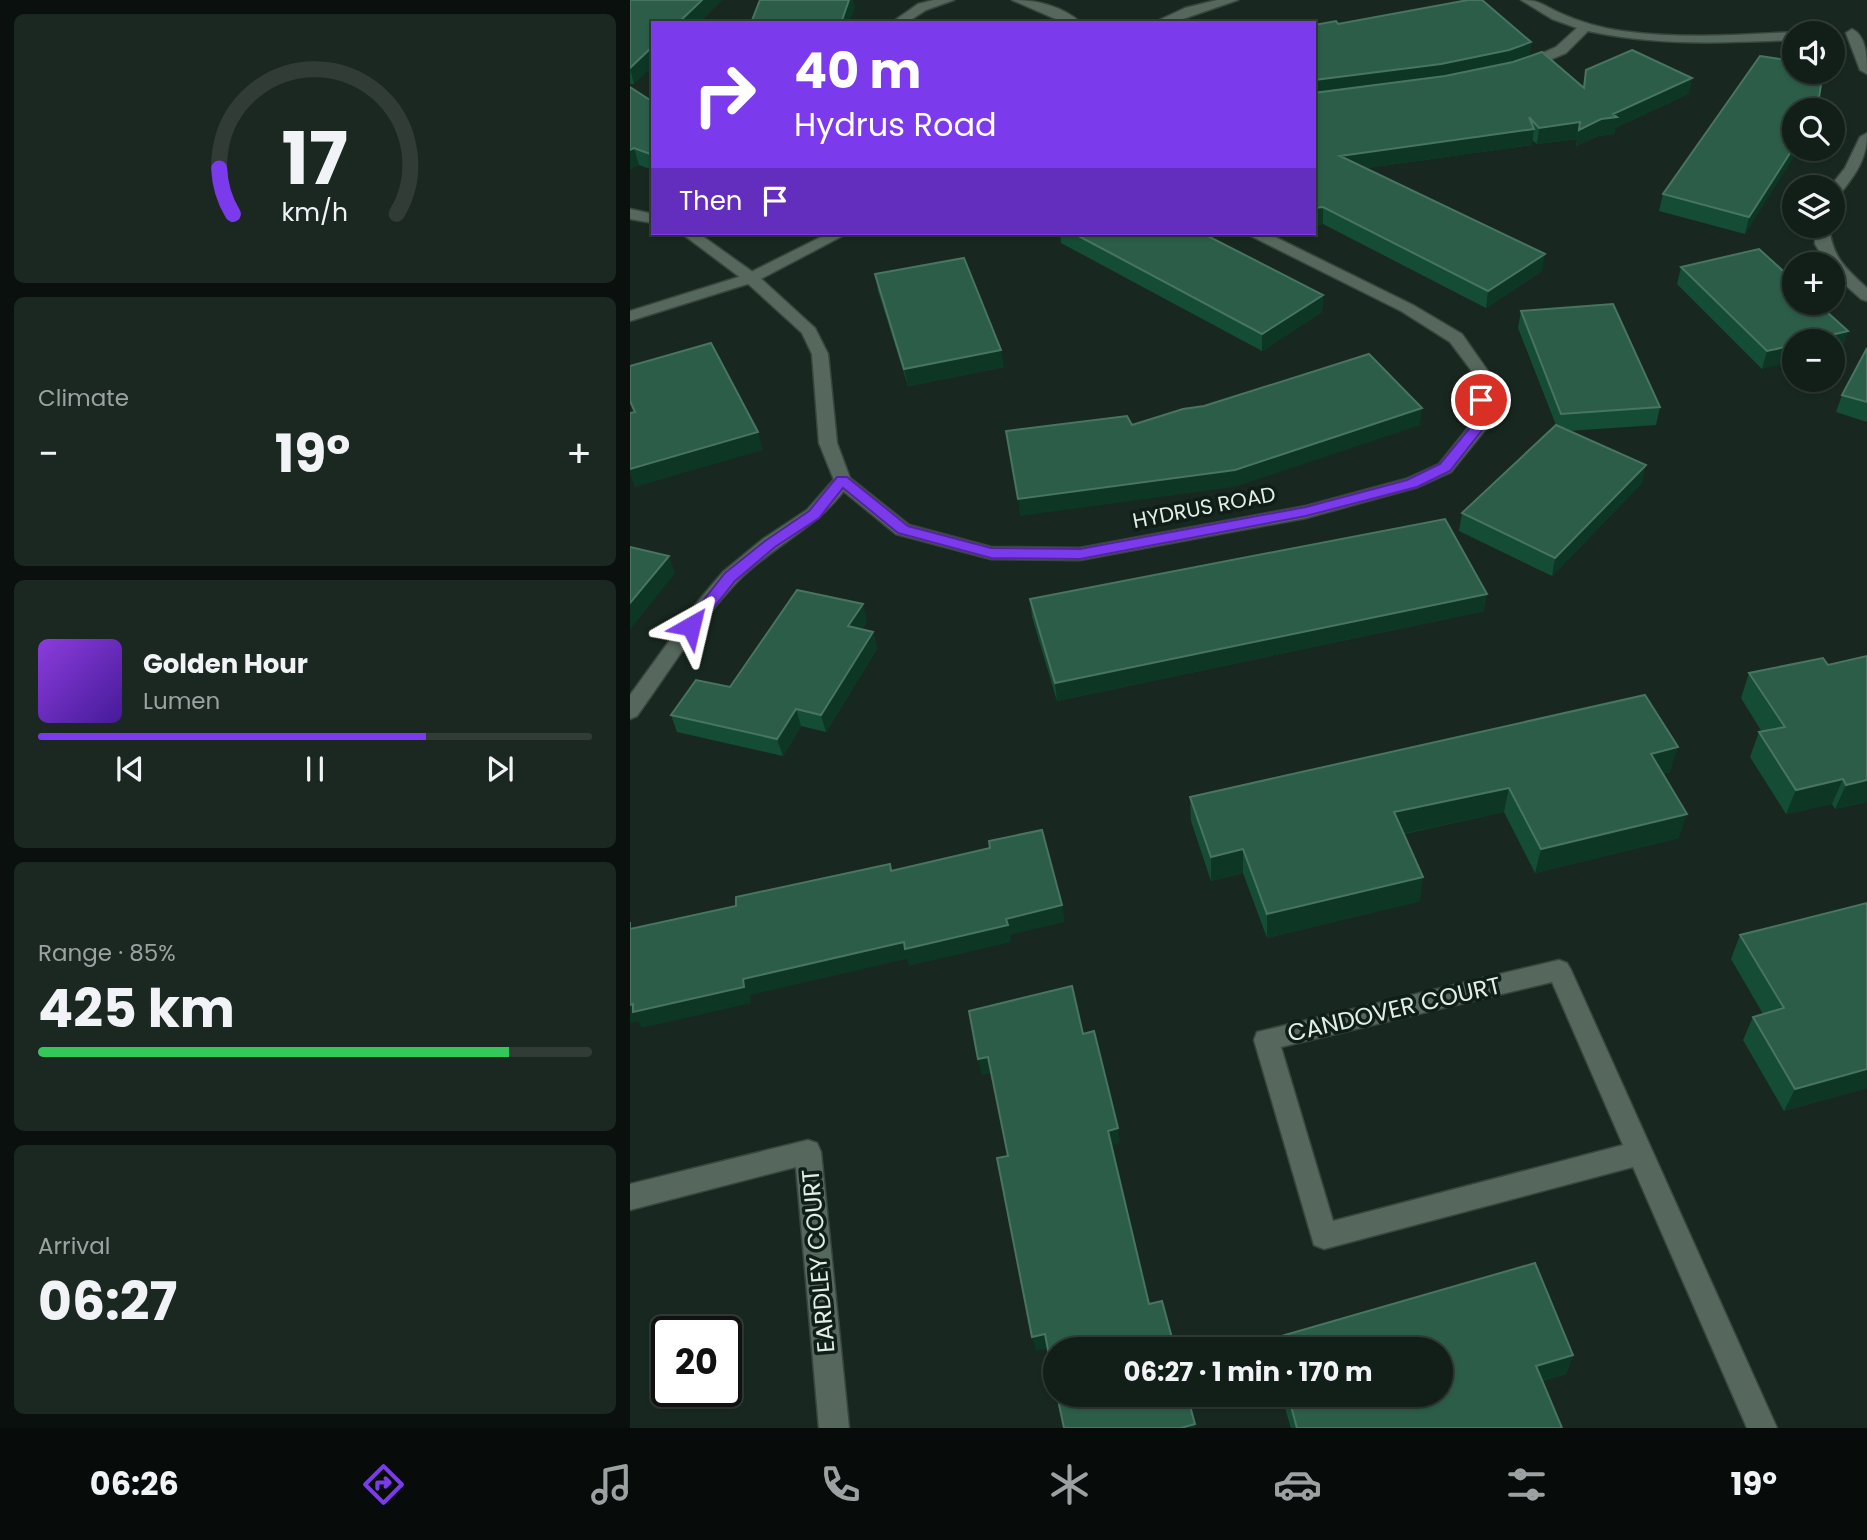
<!DOCTYPE html>
<html lang="en">
<head>
<meta charset="utf-8">
<style>
	body { margin:0; font-family:Poppins,sans-serif; background:#1b2721; color:#f1f3f6; height:100vh; display:flex; flex-direction:column; font-size:26px; white-space:nowrap }
	* { box-sizing:border-box; margin:0 }
	p { font-size:23px; color:#9ca2a2 }
	.icon { flex:none; width:38px; height:38px; fill:none; stroke:currentColor; stroke-width:2; stroke-linecap:round; stroke-linejoin:round }
	.map { position:relative; flex:1; overflow:hidden }
	.drawer { display:flex; flex-direction:column; gap:14px; padding:14px; background:#0a100d; width:630px }
	.drawer>* { flex:none }
	.hud { position:absolute; left:21px; top:21px; width:665px; height:214px; border-radius:0px; box-shadow:0 2px 5px #0004,0 0 0 2px #313c37; background:#7c3aed; color:#fff; overflow:hidden }
	.tools { position:absolute; left:1152px; top:21px; display:grid; gap:14px }
	.tools a { display:grid; place-items:center; width:63px; height:63px; border-radius:50%; background:#121e18; box-shadow:0 2px 5px #0004,0 0 0 2px #313c37; font-size:35px }
	.speed { position:absolute; left:21px; top:1316px; display:flex; gap:14px; font-size:35px; font-weight:700; text-align:center }
	.speed>* { display:grid; place-content:center; width:91px; height:91px; border-radius:50%; background:#121e18; box-shadow:0 2px 5px #0004,0 0 0 2px #313c37; line-height:1 }
	.speed .limit { border:4px solid #111; border-radius:10px; background:#fff; color:#111 }
	.pin { position:absolute; display:grid; place-items:center; width:60px; height:60px; color:#fff; margin:-30px; border:4px solid #fff; border-radius:50%; box-shadow:0 2px 7px #0007 }
	.me { position:absolute; width:77px; margin:-38px; rotate:37deg; stroke-linejoin:round; filter:drop-shadow(0 0 5px #0008) }
	.turn { display:flex; align-items:center; gap:24px; height:147px; padding:0 28px; font-size:32px }
	.turn .icon { width:91px; height:91px; stroke-width:2.5 }
	.turn b { display:block; font-size:49px; line-height:60px }
	.then { display:flex; align-items:center; height:66px; padding:0 28px; background:#0003; gap:14px; font-size:26px }
	.big { font-size:52px; font-weight:700; line-height:1.1 }
	.drawer .widget { flex:1; display:flex; flex-direction:column; justify-content:center; gap:10px; min-width:0; padding:0 24px; border-radius:10px; background:#1b2721 }
	.drawer .dial { align-items:center; gap:0 }
	.dial svg { height:182px; overflow:visible; fill:none; stroke:#313c37; stroke-width:7; stroke-linecap:round; text-anchor:middle }
	.dial text { fill:#f1f3f6; stroke:none }
	.song { display:flex; align-items:center; gap:21px }
	.cover { width:84px; height:84px; border-radius:10px; background:linear-gradient(135deg,hsl(270 70% 55%),hsl(260 70% 35%)) }
	.played { height:7px; border-radius:4px; background:linear-gradient(90deg,#7c3aed 70%,#313c37 70%) }
	.keys { display:flex; justify-content:space-around; direction:ltr }
	.heat { display:flex; justify-content:space-between; align-items:center; font-size:38px; direction:ltr }
	.charge { height:10px; border-radius:5px; background:linear-gradient(90deg,#34c759 85%,#313c37 0) }
	.trip { position:absolute; left:413px; top:1337px; width:410px; height:70px; border-radius:35px; background:#121e18; box-shadow:0 2px 5px #0004,0 0 0 2px #313c37; font-weight:700; line-height:70px; text-align:center }
	.dock { display:flex; height:112px; justify-content:space-around; align-items:center; background:#070c0a; color:#9ca2a2 }
	.dock .icon { width:49px; height:49px }
	.dock .selected { color:#7c3aed }
	.dock b { font-size:32px; color:#f1f3f6 }
	main { display:flex; flex:1; min-height:0 }
	.map>svg:first-child { display:block }
	.lines { fill:none; stroke-linecap:round; stroke-linejoin:round }
	.lane-casing { stroke:#39463e; stroke-width:3 }
	.street-casing { stroke:#39463e; stroke-width:3 }
	.secondary-casing { stroke:#39463e; stroke-width:3 }
	.lane { fill:#56685e; fill-rule:evenodd }
	.street { fill:#56685e; fill-rule:evenodd }
	.secondary { fill:#56685e; fill-rule:evenodd }
	.wall { fill:#154c36 }
	.shaded-wall { fill:#0d3625 }
	.building { fill:#2c5d49; stroke:#487462; stroke-width:2 }
	.route { fill:#7c3aed; stroke:#51269a; stroke-width:2 }
	.labels { text-anchor:middle; dominant-baseline:central; stroke-width:7; stroke-linejoin:round; paint-order:stroke }
	.street-label { font-size:21px; fill:#e3ede7; stroke:#0f1e17 }
	.near-street-label { font-size:24px; fill:#e3ede7; stroke:#0f1e17 }
</style>
</head>
<body>
<main>
<section class="drawer">
<div class="widget dial"><svg viewBox="0 0 100 80">
<path d="M14 69A42 42 0 1 1 86 69"/>
<path d="M14 69A42 42 0 0 1 8 49" stroke="#7c3aed"/>
<text x="50" y="56" font-size="32" font-weight="700">17</text>
<text x="50" y="72" font-size="11">km/h</text>
</svg></div>
<div class="widget"><p>Climate</p>
<div class="heat"><a>−</a><b class="big">19°</b><a>+</a></div>
</div>
<div class="widget">
<div class="song"><i class="cover"></i><div><b>Golden Hour</b><p>Lumen</p></div></div>
<div class="played"></div>
<div class="keys"><svg class="icon" aria-label="previous" viewBox="0 0 24 24"><path d="M18 5L8 12l10 7zM5 5v14"/></svg><svg class="icon" aria-label="pause" viewBox="0 0 24 24"><path d="M8 5v14M16 5v14"/></svg><svg class="icon" aria-label="next" viewBox="0 0 24 24"><path d="M6 5l10 7-10 7zM19 5v14"/></svg></div>
</div>
<div class="widget"><p>Range · 85%</p><b class="big">425 km</b><div class="charge"></div></div>
<div class="widget"><p>Arrival</p><b class="big">06:27</b></div>
</section>
<div class="map">
<svg width="1237" height="1428" viewBox="0 0 1237 1428">
	<rect width="100%" height="100%" fill="#182820"/>
	<g class="lines">
		<defs>
			<path id="lane" d="M 212,475 L 221,481 C 190,528 143,544 106,583 C 68,623 39,672 7,716 L 0,719 L 0,695 L 69,600 L 93,572 L 133,539 L 177,510 L 206,477 Z"/>
			<path id="street" d="M 304,0 L 324,0 L 296,10 L 276,23 L 261,23 L 288,4 Z
				M 382,0 C 406,0 433,6 451,23 L 435,23 Z
				M 891,0 C 910,0 914,6 930,13 C 950,22 971,28 992,31 C 1049,39 1107,35 1164,32 L 1169,33 L 1164,33 L 1164,40 C 1094,43 1026,46 958,31 L 936,53 L 891,72 L 886,71 L 886,65 L 926,47 L 947,28 L 922,19 Z
				M 1222,29 C 1237,36 1237,59 1237,74 L 1230,70 L 1216,33 Z
				M 1237,133 C 1237,161 1224,176 1207,198 L 1202,199 L 1200,187 L 1215,168 L 1230,137 Z
				M 0,209 L 23,214 L 23,223 L 0,219 Z
				M 1185,226 L 1199,226 C 1202,257 1215,268 1237,288 L 1237,301 L 1231,299 L 1202,273 L 1202,264 L 1197,264 L 1185,244 Z
				M 51,233 L 68,233 L 127,275 L 185,328 L 198,354 L 207,443 L 220,478 L 279,525 L 361,547 L 450,548 L 676,506 L 776,479 L 809,464 L 841,424 L 844,374 L 820,342 L 771,311 L 621,236 L 619,233 L 637,233 L 783,305 L 832,334 L 860,374 L 859,425 L 821,472 L 788,487 L 676,518 L 450,560 L 361,559 L 266,534 L 206,485 L 189,443 L 182,354 L 172,333 L 115,281 Z
				M 929,960 L 937,963 L 941,970 L 1147,1428 L 1117,1428 L 1003,1167 L 694,1249 L 684,1245 L 624,1040 L 627,1032 ZM 922,982 L 993,1145 L 703,1221 L 651,1047 Z
				M 178,1140 L 187,1143 L 191,1152 L 219,1428 L 189,1428 L 166,1167 L 0,1210 L 0,1184 Z"/>
			<path id="secondary" d="M 587,0 L 608,0 L 541,23 L 523,23 L 555,8 Z
				M 199,233 L 218,233 L 127,281 L 0,321 L 0,311 L 115,275 Z"/>
		</defs>
		<!-- lane casing -->
		<use href="#lane" class="lane-casing"/>
		<!-- street casing -->
		<use href="#street" class="street-casing"/>
		<!-- secondary casing -->
		<use href="#secondary" class="secondary-casing"/>
		<!-- lane -->
		<use href="#lane" class="lane"/>
		<!-- street -->
		<use href="#street" class="street"/>
		<!-- secondary -->
		<use href="#secondary" class="secondary"/>
	</g>
	<!-- wall -->
	<path class="wall" d="M 0,0 L 4,84 L 0,84 Z
		M 708,24 L 901,42 L 899,56 L 953,88 L 956,70 L 1062,78 L 1058,94 L 985,128 L 984,134 L 968,136 L 946,146 L 947,139 L 907,144 L 902,140 L 902,145 L 737,168 L 912,271 L 856,308 L 693,224 L 684,225 L 684,25 Z
		M 1164,61 L 1115,234 L 1029,211 L 1033,194 Z
		M 0,87 L 23,102 L 23,170 L 9,165 L 0,169 Z
		M 430,233 L 572,233 L 693,295 L 692,312 L 632,351 L 431,243 Z
		M 1051,267 L 1218,331 L 1212,348 L 1202,351 L 1202,341 L 1132,369 L 1047,284 Z
		M 245,274 L 374,367 L 278,386 L 248,291 Z
		M 891,311 L 1030,407 L 1026,425 L 938,431 L 1012,483 L 922,576 L 829,531 L 832,513 L 926,425 L 888,328 Z
		M 1237,348 L 1237,422 L 1206,412 L 1212,395 Z
		M 400,599 L 854,611 L 427,701 L 402,617 Z
		M 237,621 L 232,629 L 243,632 L 247,649 L 196,732 L 171,726 L 153,756 L 47,732 L 41,715 Z
		M 1119,673 L 1237,802 L 1205,809 L 1202,804 L 1156,814 L 1120,757 L 1129,732 L 1132,732 L 1111,698 Z
		M 1040,772 L 1033,774 L 1049,838 L 905,873 L 874,812 L 774,834 L 790,901 L 637,938 L 613,873 L 581,881 L 561,821 L 560,797 Z
		M 1237,903 L 1237,1088 L 1154,1111 L 1113,1040 L 1123,1017 L 1133,1014 L 1101,959 L 1110,935 Z
		M 641,1339 L 943,1355 L 936,1374 L 912,1381 L 932,1428 L 661,1428 L 651,1395 L 810,1395 L 810,1349 L 641,1349 Z"/>
	<!-- shaded-wall -->
	<path class="shaded-wall" d="M 72,0 L 93,0 L 69,23 L 48,23 Z
		M 219,0 L 223,0 L 225,8 L 219,23 L 211,23 Z
		M 901,42 L 899,58 L 810,80 L 684,96 L 684,80 Z
		M 23,46 L 23,67 L 4,84 L 0,68 Z
		M 1062,78 L 1058,94 L 985,128 L 984,134 L 968,136 L 946,146 L 949,130 Z
		M 950,122 L 947,139 L 907,144 L 909,128 Z
		M 904,129 L 902,145 L 709,172 L 710,156 Z
		M 1164,147 L 1164,149 L 1169,149 L 1115,234 L 1119,217 Z
		M 4,148 L 9,165 L 0,169 L 0,150 Z
		M 693,207 L 693,224 L 684,225 L 684,208 Z
		M 915,254 L 912,271 L 856,308 L 858,291 Z
		M 693,295 L 692,312 L 632,351 L 632,334 Z
		M 1218,331 L 1212,348 L 1202,351 L 1202,341 L 1177,341 Z
		M 1164,345 L 1164,361 L 1132,369 L 1137,351 Z
		M 371,350 L 374,367 L 278,386 L 274,369 Z
		M 792,408 L 790,425 L 605,487 L 390,516 L 388,499 Z
		M 128,432 L 133,450 L 5,487 L 0,474 L 0,469 Z
		M 1016,465 L 1012,483 L 922,576 L 925,558 Z
		M 39,556 L 45,573 L 0,630 L 0,603 Z
		M 857,594 L 854,611 L 427,701 L 425,683 Z
		M 233,604 L 237,621 L 223,644 L 218,626 Z
		M 243,632 L 247,649 L 196,732 L 191,715 Z
		M 166,709 L 171,726 L 153,756 L 147,739 Z
		M 1048,747 L 1040,772 L 1014,778 L 1021,754 Z
		M 1213,779 L 1202,804 L 1156,814 L 1166,790 Z
		M 1237,780 L 1237,802 L 1205,809 L 1216,785 Z
		M 879,788 L 874,812 L 762,836 L 764,812 Z
		M 1057,814 L 1049,838 L 905,873 L 911,849 Z
		M 613,849 L 613,873 L 581,881 L 581,857 Z
		M 793,877 L 790,901 L 637,938 L 637,914 Z
		M 432,905 L 435,922 L 380,935 L 381,942 L 279,966 L 277,959 L 120,995 L 121,1003 L 12,1028 L 8,1021 L 0,1023 L 0,1005 Z
		M 358,1057 L 362,1073 L 352,1075 L 348,1059 Z
		M 1237,1069 L 1237,1088 L 1154,1111 L 1165,1089 Z
		M 488,1128 L 490,1143 L 480,1146 L 478,1131 Z
		M 415,1334 L 418,1348 L 406,1351 L 402,1337 Z
		M 943,1355 L 936,1374 L 900,1384 L 906,1366 Z
		M 565,1424 L 565,1428 L 551,1428 Z"/>
	<!-- building -->
	<path class="building" d="M 0,0 L 72,0 L 48,23 L 23,23 L 23,46 L 0,68 Z
		M 130,0 L 219,0 L 211,23 L 121,23 Z
		M 838,0 L 852,0 L 901,42 L 879,50 L 811,64 L 684,80 L 684,25 L 706,21 L 708,24 Z
		M 1002,50 L 1062,78 L 983,114 L 987,117 L 971,119 L 949,130 L 950,122 L 909,128 L 899,117 L 904,129 L 710,156 L 915,254 L 858,291 L 693,207 L 684,208 L 684,93 L 815,76 L 883,62 L 912,52 L 954,88 L 956,70 Z
		M 1130,56 L 1164,61 L 1164,72 L 1193,72 L 1187,110 L 1164,110 L 1164,147 L 1119,217 L 1033,194 Z
		M 0,87 L 23,102 L 23,155 L 4,148 L 0,150 Z
		M 443,233 L 572,233 L 693,295 L 632,334 Z
		M 1129,249 L 1164,281 L 1164,303 L 1187,303 L 1218,331 L 1177,341 L 1164,341 L 1164,345 L 1137,351 L 1051,267 Z
		M 334,258 L 371,350 L 274,369 L 245,274 Z
		M 983,304 L 1030,407 L 931,414 L 891,311 Z
		M 81,343 L 128,432 L 0,469 L 0,413 L 5,412 L 0,401 L 0,366 Z
		M 1237,348 L 1237,402 L 1212,395 Z
		M 739,354 L 792,408 L 605,470 L 388,499 L 376,431 L 497,416 L 502,425 L 553,409 L 574,406 Z
		M 926,425 L 1016,465 L 925,558 L 832,513 Z
		M 815,519 L 857,594 L 425,683 L 400,599 Z
		M 0,547 L 39,556 L 0,603 Z
		M 167,590 L 233,604 L 218,626 L 243,632 L 191,715 L 166,709 L 147,739 L 41,715 L 66,680 L 100,687 Z
		M 1237,656 L 1237,780 L 1216,785 L 1213,779 L 1166,790 L 1129,732 L 1155,727 L 1119,673 L 1193,658 L 1198,665 Z
		M 1015,695 L 1048,747 L 1021,754 L 1057,814 L 911,849 L 879,788 L 764,812 L 793,877 L 637,914 L 613,849 L 581,857 L 560,797 Z
		M 412,830 L 432,905 L 376,919 L 378,925 L 275,949 L 274,942 L 113,979 L 114,987 L 3,1012 L 3,1004 L 0,1005 L 0,922 L 0,929 L 106,906 L 106,897 L 260,864 L 261,871 L 360,848 L 359,841 Z
		M 1237,903 L 1237,1069 L 1165,1089 L 1123,1017 L 1154,1008 L 1110,935 Z
		M 442,986 L 453,1034 L 464,1031 L 488,1128 L 478,1131 L 519,1304 L 532,1301 L 545,1349 L 425,1349 L 425,1387 L 415,1334 L 402,1337 L 367,1158 L 378,1156 L 358,1057 L 348,1059 L 339,1011 Z
		M 905,1263 L 943,1355 L 906,1366 L 932,1428 L 667,1428 L 658,1395 L 810,1395 L 810,1349 L 644,1349 L 641,1339 Z
		M 427,1395 L 557,1395 L 565,1424 L 551,1428 L 434,1428 Z"/>
	<!-- route -->
	<path class="route" d="M 851,396 L 858,400 L 856,425 L 820,471 L 787,487 L 676,516 L 450,559 L 361,558 L 268,533 L 213,488 L 189,518 L 145,547 L 105,581 L 66,630 L 61,632 L 53,626 L 95,573 L 135,541 L 179,511 L 207,477 L 217,477 L 278,526 L 361,548 L 450,549 L 676,507 L 777,480 L 810,464 L 843,424 L 845,400 Z"/>
	<g class="labels">
		<!-- street labels -->
		<g class="street-label">
			<text transform="translate(574 507) rotate(-11)">HYDRUS ROAD</text>
		</g>
		<!-- near-street labels -->
		<g class="near-street-label">
			<text transform="translate(764 1009) rotate(-13)">CANDOVER COURT</text>
			<text transform="translate(188 1261) rotate(-95)">EARDLEY COURT</text>
		</g>
	</g>
</svg>
<div class="tools">
<a><svg class="icon" aria-label="sound" viewBox="0 0 24 24"><path d="M4 9h4l5-4v14l-5-4H4zM17 9q2 3 0 6"/></svg></a>
<a><svg class="icon" aria-label="search" viewBox="0 0 24 24"><circle cx="10" cy="10" r="6"/><path d="M15 15l6 6"/></svg></a>
<a><svg class="icon" aria-label="layers" viewBox="0 0 24 24"><path d="M12 4l9 5-9 5-9-5zM3 14l9 5 9-5"/></svg></a>
<a>+</a>
<a>−</a>
</div>
<div class="speed"><div class="limit">20</div></div>
<div class="pin" style="left:851px;top:400px;background:#d93025"><svg class="icon" aria-label="arrive" viewBox="0 0 24 24"><path d="M6 21V4h12l-3 4 3 4H6"/></svg></div>
<svg class="me" style="left:61px;top:626px" viewBox="-20 -20 40 40"><path d="M0-17L14 15 0 8-14 15z" fill="#7c3aed" stroke="#fff" stroke-width="4"/></svg>
<div class="trip">06:27 · 1 min · 170 m</div>
<div class="hud">
<div class="turn"><svg class="icon" aria-label="right" viewBox="0 0 24 24"><path d="M7 20v-9h11M14 6l5 5-5 5"/></svg><div><b>40 m</b>Hydrus Road</div></div>
<div class="then">Then<svg class="icon" aria-label="arrive" viewBox="0 0 24 24"><path d="M6 21V4h12l-3 4 3 4H6"/></svg></div>
</div>
</div>
</main>
<nav class="dock">
<b>06:26</b>
<svg class="icon selected" aria-label="directions" viewBox="0 0 24 24"><path d="M12 3l9 9-9 9-9-9zM9 14v-3h6M13 9l2 2-2 2"/></svg>
<svg class="icon" aria-label="music" viewBox="0 0 24 24"><path d="M9 18V5l10-2v13"/><circle cx="6" cy="18" r="3"/><circle cx="16" cy="16" r="3"/></svg>
<svg class="icon" aria-label="phone" viewBox="0 0 24 24"><path d="M5 4h4l2 5-3 2q2 4 5 5l2-3 5 2v4C11 20 4 13 5 4z"/></svg>
<svg class="icon" aria-label="climate" viewBox="0 0 24 24"><path d="M12 3v18M4 7l16 10M4 17L20 7"/></svg>
<svg class="icon" aria-label="car" viewBox="0 0 24 24"><path d="M5 17H2v-5l4-1 3-4h7l3 4 3 1v5h-3M9 17h6M6 11h13"/><circle cx="7" cy="17" r="2"/><circle cx="17" cy="17" r="2"/></svg>
<svg class="icon" aria-label="filters" viewBox="0 0 24 24"><path d="M4 7h16M4 17h16"/><circle cx="9" cy="7" r="2"/><circle cx="15" cy="17" r="2"/></svg>
<b>19°</b>
</nav>
</body>
</html>
